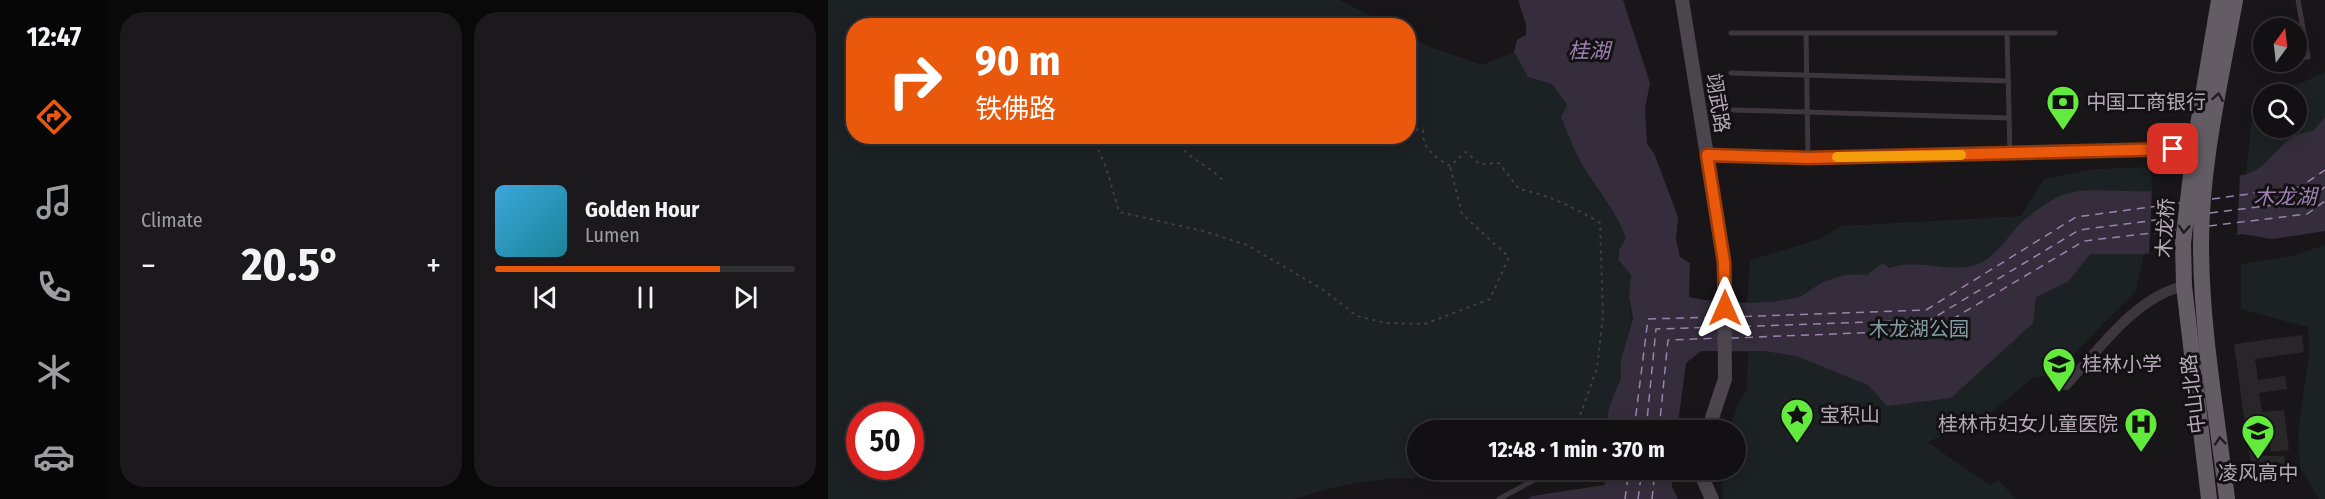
<!DOCTYPE html>
<html lang="en">
<head>
<meta charset="utf-8">
<style>
	body { margin:0; font-family:"Fira Sans Condensed","Noto Sans SC",sans-serif; background:#1b191b; color:#f1f3f6; height:100vh; display:flex; flex-direction:column; font-size:22px; white-space:nowrap }
	* { box-sizing:border-box; margin:0 }
	p { font-size:20px; color:#9c9d9f }
	.icon { flex:none; width:33px; height:33px; fill:none; stroke:currentColor; stroke-width:2; stroke-linecap:round; stroke-linejoin:round }
	.map { position:relative; flex:1; overflow:hidden }
	.side { display:flex; flex-direction:column; gap:12px; padding:12px; background:#0a090a; width:720px }
	.side>* { flex:none }
	.top-card { position:absolute; left:18px; top:18px; width:570px; height:126px; border-radius:24px; box-shadow:0 3px 15px #0003,0 0 0 2px #313032; background:#ea580c; color:#fff; overflow:hidden }
	.needle { width:39px; rotate:15deg }
	.tools { position:absolute; left:1425px; top:18px; display:grid; gap:12px }
	.tools a { display:grid; place-items:center; width:54px; height:54px; border-radius:50%; background:#121012; box-shadow:0 3px 15px #0003,0 0 0 2px #313032; font-size:30px }
	.speed { position:absolute; left:18px; top:402px; display:flex; gap:12px; font-size:30px; font-weight:700; text-align:center }
	.speed>* { display:grid; place-content:center; width:78px; height:78px; border-radius:50%; background:#121012; box-shadow:0 3px 15px #0003,0 0 0 2px #313032; line-height:1 }
	.speed .limit { border:9px solid #d22; background:#fff; color:#111 }
	.pin { position:absolute; display:grid; place-items:center; width:51px; height:51px; color:#fff; margin:-26px; border-radius:12px; box-shadow:0 3px 9px #0006 }
	.me { position:absolute; width:66px; margin:-33px; rotate:0deg; stroke-linejoin:round; filter:drop-shadow(0 0 4px #0008) }
	.turn { display:flex; align-items:center; gap:21px; height:126px; padding:0 30px; font-size:27px }
	.turn .icon { width:78px; height:78px; stroke-width:2.5 }
	.turn b { display:block; font-size:42px; line-height:51px }
	.big { font-size:45px; font-weight:700; line-height:1.1 }
	.side .widget { flex:1; display:flex; flex-direction:column; justify-content:center; gap:9px; min-width:0; padding:0 21px; border-radius:24px; background:#1b191b }
	.song { display:flex; align-items:center; gap:18px }
	.cover { width:72px; height:72px; border-radius:9px; background:linear-gradient(135deg,hsl(200 70% 55%),hsl(190 70% 35%)) }
	.played { height:6px; border-radius:3px; background:linear-gradient(90deg,#ea580c 75%,#313032 75%) }
	.keys { display:flex; justify-content:space-around; direction:ltr }
	.heat { display:flex; justify-content:space-between; align-items:center; font-size:33px; direction:ltr }
	.side .tiles { flex:1; display:grid; gap:12px; grid-template-columns:repeat(2,1fr) }
	.trip { position:absolute; left:579px; top:420px; width:339px; height:60px; border-radius:30px; background:#121012; box-shadow:0 3px 15px #0003,0 0 0 2px #313032; font-weight:700; line-height:60px; text-align:center }
	main { display:flex; flex:1; min-height:0 }
	.tab-bar { display:flex; flex-direction:column; width:108px; justify-content:space-around; align-items:center; background:#070607; color:#9c9d9f }
	.tab-bar .icon { width:42px; height:42px }
	.tab-bar .active { color:#ea580c }
	.tab-bar b { font-size:27px; color:#f1f3f6 }
	.map>svg:first-child { display:block }
	.green { fill:#1c2123; fill-rule:evenodd }
	.water { fill:#352d3b }
	.pier { fill:#181618 }
	.lines { fill:none; stroke-linecap:round; stroke-linejoin:round }
	.ferry { stroke:#9d81b1; stroke-width:1.5; stroke-dasharray:8 6; stroke-linecap:butt }
	.building { fill:#292629 }
	.path { stroke:#433d44; stroke-width:2; stroke-dasharray:3 4.5; stroke-linecap:butt }
	.service { stroke:#3d373d; stroke-width:5 }
	.minor { stroke:#3d373d; stroke-width:10 }
	.secondary { stroke:#4c454d; stroke-width:14 }
	.trunk { stroke:#645c65; stroke-width:16 }
	.oneway { stroke:#1f1c1f }
	.route-casing { stroke:#983908; stroke-width:15 }
	.route { stroke:#ea580c; stroke-width:10 }
	.slow { stroke:#f59e0b; stroke-width:10 }
	.labels { text-anchor:middle; dominant-baseline:central; stroke-width:6; stroke-linejoin:round; paint-order:stroke }
	.poi-label { font-size:20px; fill:#b5a9b7; stroke:#131113; text-anchor:start }
	.street-label { font-size:20px; fill:#b5a9b7; stroke:#131113 }
	.park-label { font-size:20px; fill:#819ca2; stroke:#131113 }
	.water-label { font-size:21px; font-style:italic; fill:#9d81b1; stroke:#131113 }
</style>
</head>
<body>
<main>
<nav class="tab-bar">
<b>12:47</b>
<svg class="icon active" aria-label="directions" viewBox="0 0 24 24"><path d="M12 3l9 9-9 9-9-9zM9 14v-3h6M13 9l2 2-2 2"/></svg>
<svg class="icon" aria-label="music" viewBox="0 0 24 24"><path d="M9 18V5l10-2v13"/><circle cx="6" cy="18" r="3"/><circle cx="16" cy="16" r="3"/></svg>
<svg class="icon" aria-label="phone" viewBox="0 0 24 24"><path d="M5 4h4l2 5-3 2q2 4 5 5l2-3 5 2v4C11 20 4 13 5 4z"/></svg>
<svg class="icon" aria-label="climate" viewBox="0 0 24 24"><path d="M12 3v18M4 7l16 10M4 17L20 7"/></svg>
<svg class="icon" aria-label="car" viewBox="0 0 24 24"><path d="M5 17H2v-5l4-1 3-4h7l3 4 3 1v5h-3M9 17h6M6 11h13"/><circle cx="7" cy="17" r="2"/><circle cx="17" cy="17" r="2"/></svg>
</nav>
<section class="side">
<div class="tiles">
<div class="widget"><p>Climate</p>
<div class="heat"><a>−</a><b class="big">20.5°</b><a>+</a></div>
</div>
<div class="widget">
<div class="song"><i class="cover"></i><div><b>Golden Hour</b><p>Lumen</p></div></div>
<div class="played"></div>
<div class="keys"><svg class="icon" aria-label="previous" viewBox="0 0 24 24"><path d="M18 5L8 12l10 7zM5 5v14"/></svg><svg class="icon" aria-label="pause" viewBox="0 0 24 24"><path d="M8 5v14M16 5v14"/></svg><svg class="icon" aria-label="next" viewBox="0 0 24 24"><path d="M6 5l10 7-10 7zM19 5v14"/></svg></div>
</div>
</div>
</section>
<div class="map">
<svg width="1497" height="499" viewBox="0 0 1497 499">
	<rect width="100%" height="100%" fill="#181618"/>
	<!-- green -->
	<path class="green" d="M 0,0 L 512,0 L 561,25 L 26,26 L 26,136 L 580,136 L 581,36 L 600,46 L 654,65 L 686,52 L 700,76 L 724,84 L 739,105 L 733,117 C 740,132 745,147 752,161 C 767,189 787,208 798,238 L 791,250 L 803,275 L 801,297 L 804,319 L 793,360 L 793,378 L 781,407 L 778,428 L 590,430 L 590,470 L 689,470 C 651,483 613,478 575,478 C 537,479 502,488 466,499 L 0,499 ZM 32,416 L 82,416 L 82,466 L 32,466 Z
		M 1497,72 L 1497,231 L 1444,239 L 1414,234 L 1367,246 L 1316,254 L 1308,291 L 1224,376 L 1206,377 L 1154,420 L 1099,442 L 1162,485 L 1171,480 L 1187,499 L 895,499 L 893,470 L 908,470 L 908,430 L 900,430 L 909,406 L 919,389 L 920,352 L 873,351 L 874,300 L 919,302 L 922,260 L 992,239 L 1013,226 L 1193,216 L 1216,179 L 1267,169 L 1323,167 L 1324,191 L 1370,185 L 1418,174 L 1426,96 L 1481,80 ZM 1436,94 L 1468,94 L 1468,128 L 1436,128 Z
		M 1497,245 L 1497,499 L 1491,499 L 1472,467 L 1470,432 L 1481,354 L 1480,327 L 1413,309 L 1413,264 L 1463,256 Z"/>
	<!-- water -->
	<path class="water" d="M 690,0 L 795,0 L 822,83 L 817,108 L 819,144 L 826,153 L 850,217 L 848,239 L 852,257 L 862,263 L 861,297 C 890,304 937,305 967,298 C 974,297 981,291 987,287 C 1003,277 1022,272 1039,275 L 1055,263 L 1061,268 C 1092,257 1120,275 1150,264 C 1168,257 1180,236 1193,223 C 1203,214 1218,203 1230,197 C 1252,185 1299,193 1325,191 C 1355,188 1386,183 1415,175 C 1448,167 1448,135 1485,131 L 1497,117 L 1497,231 L 1444,239 L 1414,234 L 1367,246 L 1316,254 L 1262,254 L 1241,281 L 1208,297 L 1205,323 L 1123,398 L 1059,406 L 1040,385 L 968,356 L 936,351 L 873,351 L 858,363 L 849,430 L 778,430 L 781,407 L 793,378 L 793,360 L 805,318 L 801,297 L 803,275 L 791,260 L 791,250 L 798,238 C 787,208 767,188 752,161 C 745,147 739,132 733,117 L 739,105 L 724,84 L 700,77 L 686,52 L 689,40 L 698,35 L 698,24 Z
		M 783,470 L 845,470 L 844,487 L 850,499 L 700,499 L 704,496 L 776,485 Z"/>
	<!-- pier -->
	<path class="pier" d="M 1412,173 L 1409,239 L 1367,249 L 1321,256 L 1324,188 L 1370,182 Z"/>
	<g class="lines">
		<!-- ferry -->
		<path class="ferry" d="M 1384,199 L 1472,187 L 1497,170
			M 1382,213 L 1478,201 L 1497,187
			M 1381,226 L 1479,214 L 1497,201
			M 902,317 L 1098,310 L 1248,217 L 1352,203
			M 901,327 L 1102,320 L 1251,230 L 1351,217
			M 903,338 L 1106,330 L 1256,241 L 1349,230
			M 806,430 L 820,319 L 891,317
			M 818,430 L 828,329 L 891,327
			M 831,430 L 840,340 L 892,338
			M 797,499 L 801,470
			M 810,499 L 814,470
			M 824,499 L 827,470"/>
	</g>
	<!-- building -->
	<path class="building" d="M 1474,335 L 1476,352 L 1427,359 L 1430,380 L 1457,376 L 1459,389 L 1431,393 L 1434,412 L 1456,410 L 1461,450 L 1443,452 L 1439,429 L 1418,432 L 1406,344 Z
		M 1431,434 L 1435,456 L 1456,456 L 1459,475 L 1425,480 L 1419,436 Z"/>
	<g class="lines">
		<!-- path -->
		<path class="path" d="M 580,129 L 595,130 C 594,149 607,157 622,166 L 638,152 L 652,164 L 671,163 L 691,189 C 720,195 746,207 772,223 L 775,316 L 769,368 L 750,421 L 750,430
			M 264,136 L 278,167 L 291,212 L 375,231 L 419,245 L 494,289 L 529,316 L 558,323 L 597,324 L 662,299 L 681,257 L 634,214 L 622,166
			M 358,136 L 355,149 C 368,163 385,168 397,183"/>
		<!-- service -->
		<path class="service" d="M 903,33 L 1227,33
			M 978,33 L 980,158
			M 1179,33 L 1182,155
			M 1468,59 L 1480,57 L 1470,0
			M 1439,66 L 1458,62
			M 903,73 L 1181,81
			M 905,110 L 1181,118
			M 671,499 L 717,474 L 745,470"/>
		<!-- minor -->
		<path class="minor" d="M 879,155 L 980,158 L 1370,149
			M 1238,385 C 1272,349 1307,297 1356,286"/>
		<!-- secondary -->
		<path class="secondary" d="M 854,0 L 896,262 L 897,379 L 880,430
			M 871,470 L 884,499"/>
		<!-- trunk -->
		<path class="trunk" d="M 1381,499 L 1356,286 L 1355,243 L 1366,149 L 1391,0
			M 1399,499 C 1389,415 1373,329 1373,244 C 1373,162 1393,80 1407,0"/>
	</g>
	<!-- one-way arrows -->
	<defs><path id="oneway-chevron" d="M-2-3.5L2.5 0L-2 3.5" fill="none" stroke-width="1.6" stroke-linecap="round" stroke-linejoin="round" transform="scale(1.5)"/></defs>
	<g class="oneway">
		<use href="#oneway-chevron" transform="translate(1390 97) rotate(-80)"/>
		<use href="#oneway-chevron" transform="translate(1356 229) rotate(94)"/>
		<use href="#oneway-chevron" transform="translate(1392 441) rotate(-96)"/>
	</g>
	<g class="lines">
		<defs>
			<path id="route" d="M 897,308 L 896,262 L 879,155 L 980,158 L 1345,149"/>
		</defs>
		<!-- route casing -->
		<use href="#route" class="route-casing"/>
		<!-- route -->
		<use href="#route" class="route"/>
		<!-- slow -->
		<path class="slow" d="M 1009,157 L 1133,155"/>
	</g>
	<!-- icons -->
	<defs>
		<symbol id="bank-pin" viewBox="-11 -11 22 30"><path d="M0 17L-7.5 6A9.5 9.5 0 1 1 7.5 6Z" fill="#62ea3c" stroke="#131113"/><path d="M-6-4H6V4H-6ZM0-2.3a2.3 2.3 0 1 0 0 4.6a2.3 2.3 0 1 0 0-4.6Z" fill="#111"/></symbol>
		<symbol id="school-pin" viewBox="-11 -11 22 30"><path d="M0 17L-7.5 6A9.5 9.5 0 1 1 7.5 6Z" fill="#62ea3c" stroke="#131113"/><path d="M0-5L7-2L0 1L-7-2ZM-4 1L0 2.5L4 1V4Q0 6-4 4Z" fill="#111"/></symbol>
		<symbol id="sight-pin" viewBox="-11 -11 22 30"><path d="M0 17L-7.5 6A9.5 9.5 0 1 1 7.5 6Z" fill="#62ea3c" stroke="#131113"/><path d="M0-6L1.8-2.2L6-1.7L2.9 1.2L3.7 5.4L0 3.3L-3.7 5.4L-2.9 1.2L-6-1.7L-1.8-2.2Z" fill="#111"/></symbol>
		<symbol id="hospital-pin" viewBox="-11 -11 22 30"><path d="M0 17L-7.5 6A9.5 9.5 0 1 1 7.5 6Z" fill="#62ea3c" stroke="#131113"/><path d="M-5-5h3v3.5h4V-5h3V5h-3V1.5h-4V5h-3Z" fill="#111"/></symbol>
	</defs>
	<g fill-rule="evenodd">
		<use href="#bank-pin" x="1216" y="83" width="38" height="52"/>
		<use href="#school-pin" x="1212" y="345" width="38" height="52"/>
		<use href="#sight-pin" x="950" y="396" width="38" height="52"/>
		<use href="#hospital-pin" x="1294" y="405" width="38" height="52"/>
		<use href="#school-pin" x="1411" y="412" width="38" height="52"/>
	</g>
	<g class="labels">
		<!-- poi labels -->
		<g class="poi-label">
			<text x="1258" y="102">中国工商银行</text>
			<text x="1254" y="364">桂林小学</text>
			<text x="992" y="415">宝积山</text>
			<text x="1290" y="424" text-anchor="end">桂林市妇女儿童医院</text>
			<text x="1430" y="473" text-anchor="middle">凌风高中</text>
		</g>
		<!-- street labels -->
		<g class="street-label">
			<text transform="translate(890 103) rotate(81)">翊武路</text>
			<text transform="translate(1337 228) rotate(-87)">木龙桥</text>
			<text transform="translate(1365 394) rotate(-97)">中山北路</text>
		</g>
		<!-- park labels -->
		<g class="park-label">
			<text x="1091" y="329">木龙湖公园</text>
		</g>
		<!-- water labels -->
		<g class="water-label">
			<text x="761" y="51">桂湖</text>
			<text x="1457" y="197">木龙湖</text>
		</g>
	</g>
</svg>
<div class="tools">
<a><svg class="needle" viewBox="-14 -14 28 28"><path d="M0-13l5 13h-10z" fill="#e53935"/><path d="M0 13l5-13h-10z" fill="#9c9d9f"/></svg></a>
<a><svg class="icon" aria-label="search" viewBox="0 0 24 24"><circle cx="10" cy="10" r="6"/><path d="M15 15l6 6"/></svg></a>
</div>
<div class="speed"><div class="limit">50</div></div>
<div class="pin" style="left:1345px;top:149px;background:#d93025"><svg class="icon" aria-label="arrive" viewBox="0 0 24 24"><path d="M6 21V4h12l-3 4 3 4H6"/></svg></div>
<svg class="me" style="left:897px;top:308px" viewBox="-20 -20 40 40"><path d="M0-17L14 15 0 8-14 15z" fill="#ea580c" stroke="#fff" stroke-width="4"/></svg>
<div class="trip">12:48 · 1 min · 370 m</div>
<div class="top-card">
<div class="turn"><svg class="icon" aria-label="right" viewBox="0 0 24 24"><path d="M7 20v-9h11M14 6l5 5-5 5"/></svg><div><b>90 m</b>铁佛路</div></div>
</div>
</div>
</main>
</body>
</html>
